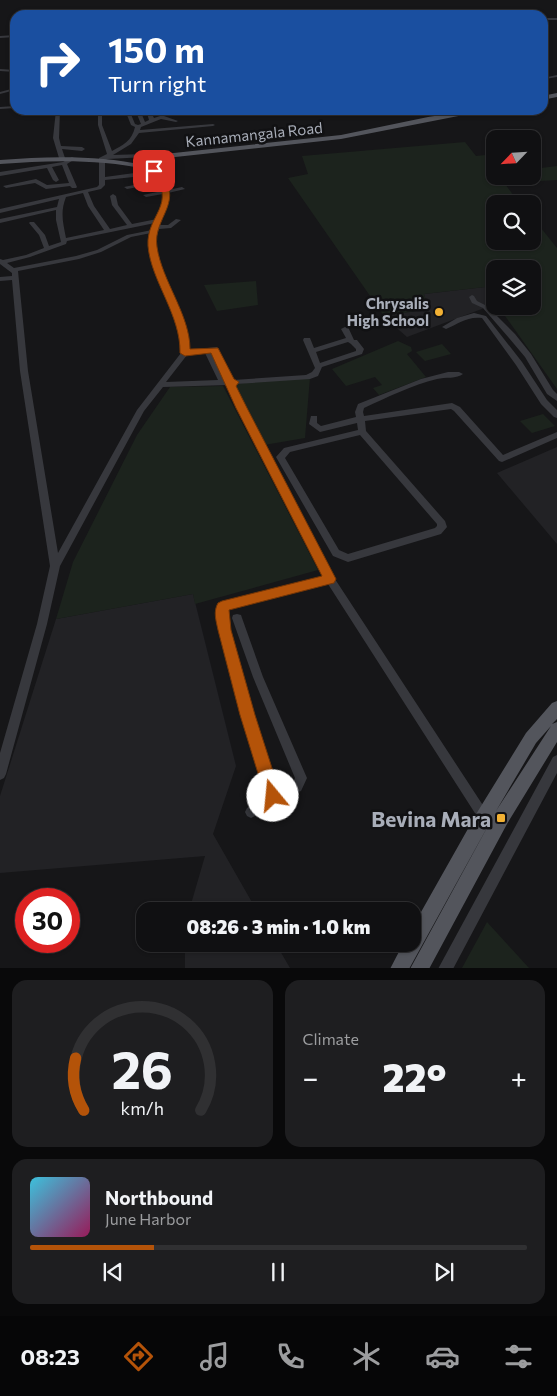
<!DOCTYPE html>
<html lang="en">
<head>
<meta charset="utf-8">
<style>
	body { margin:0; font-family:Commissioner,sans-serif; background:#1e1e20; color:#f1f3f6; height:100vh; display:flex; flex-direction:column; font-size:19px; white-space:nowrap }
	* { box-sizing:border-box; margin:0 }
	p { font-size:16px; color:#9c9d9f }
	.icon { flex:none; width:28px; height:28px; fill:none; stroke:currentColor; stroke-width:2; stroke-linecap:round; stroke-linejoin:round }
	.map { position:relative; height:968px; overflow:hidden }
	.sheet { display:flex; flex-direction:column; gap:12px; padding:12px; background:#09090a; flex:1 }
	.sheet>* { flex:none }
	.banner { position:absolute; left:10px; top:10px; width:538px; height:105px; border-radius:15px; box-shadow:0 1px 4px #0004,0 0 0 1px #303032; background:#1a4fa0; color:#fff; overflow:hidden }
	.needle { width:32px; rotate:245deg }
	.tools { position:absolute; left:486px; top:130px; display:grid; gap:10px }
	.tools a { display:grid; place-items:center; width:55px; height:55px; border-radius:10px; background:#101012; box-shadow:0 1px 4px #0004,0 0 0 1px #303032; font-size:25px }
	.speed { position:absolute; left:15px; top:888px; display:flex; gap:10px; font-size:25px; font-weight:700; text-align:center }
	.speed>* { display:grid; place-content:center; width:65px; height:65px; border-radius:50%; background:#101012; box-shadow:0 1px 4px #0004,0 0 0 1px #303032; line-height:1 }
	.speed .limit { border:8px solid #d22; background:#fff; color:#111 }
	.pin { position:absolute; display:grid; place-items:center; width:42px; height:42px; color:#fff; margin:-21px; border-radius:10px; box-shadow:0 2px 8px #0006 }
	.me { position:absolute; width:55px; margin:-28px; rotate:343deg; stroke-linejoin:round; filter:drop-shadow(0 0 4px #0008) }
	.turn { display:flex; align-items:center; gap:18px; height:105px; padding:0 15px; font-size:22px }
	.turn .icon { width:65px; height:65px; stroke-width:2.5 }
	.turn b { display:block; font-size:35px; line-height:42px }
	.big { font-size:38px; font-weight:800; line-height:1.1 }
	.sheet .widget { flex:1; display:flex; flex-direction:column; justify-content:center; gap:8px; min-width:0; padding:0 18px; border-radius:15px; background:#1e1e20 }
	.sheet .dial { align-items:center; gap:0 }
	.dial svg { height:130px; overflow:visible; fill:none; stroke:#303032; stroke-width:7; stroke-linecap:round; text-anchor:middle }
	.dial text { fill:#f1f3f6; stroke:none }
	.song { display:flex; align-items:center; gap:15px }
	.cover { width:60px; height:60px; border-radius:8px; background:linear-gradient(135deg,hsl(190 70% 55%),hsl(330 70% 35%)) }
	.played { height:5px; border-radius:2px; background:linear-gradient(90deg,#b45309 25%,#303032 25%) }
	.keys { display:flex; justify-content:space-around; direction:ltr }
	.heat { display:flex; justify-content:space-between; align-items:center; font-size:28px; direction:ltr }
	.sheet .tiles { flex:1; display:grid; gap:12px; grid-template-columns:1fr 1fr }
	.widget:last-child { grid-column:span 2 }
	.trip { position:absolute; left:136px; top:902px; width:285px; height:50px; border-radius:15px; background:#101012; box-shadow:0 1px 4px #0004,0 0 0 1px #303032; font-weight:800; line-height:50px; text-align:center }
	.dock { display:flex; height:80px; justify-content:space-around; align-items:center; background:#060607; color:#9c9d9f }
	.dock .icon { width:35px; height:35px }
	.dock .selected { color:#b45309 }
	.dock b { font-size:22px; color:#f1f3f6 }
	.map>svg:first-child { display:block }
	.built { fill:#222225 }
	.green { fill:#1c231d }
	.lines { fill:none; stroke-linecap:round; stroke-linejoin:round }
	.minor { fill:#37383d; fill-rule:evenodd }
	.major { fill:#53555c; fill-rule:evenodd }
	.route { fill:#b45309; stroke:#753606 }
	.poi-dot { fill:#f2b134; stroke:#111113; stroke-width:2 }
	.labels { text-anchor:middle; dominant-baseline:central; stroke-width:5; stroke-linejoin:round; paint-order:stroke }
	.far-street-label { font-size:15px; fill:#a8adb8; stroke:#111113 }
	.far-poi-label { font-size:15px; font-weight:bold; fill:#a8adb8; stroke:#111113; text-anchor:end }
	.near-poi-label { font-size:21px; font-weight:bold; fill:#a8adb8; stroke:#111113; text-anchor:end }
</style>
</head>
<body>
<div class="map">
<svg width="557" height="969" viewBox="0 0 557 969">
	<rect width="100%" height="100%" fill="#161618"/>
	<!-- built -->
	<path class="built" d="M 485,287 L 495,304 L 407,337 L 383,316 L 428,309 L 424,294 Z
		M 557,447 L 557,544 L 497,473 Z
		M 193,594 L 236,766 L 213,834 L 257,911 L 189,911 L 205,856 L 0,873 L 0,796 L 56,619 Z
		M 185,944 L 276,944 L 290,968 L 185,968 Z"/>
	<!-- green -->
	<path class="green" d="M 465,142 L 476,156 L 495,154 L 495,176 L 499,176 L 520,204 L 495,204 L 495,241 L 532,241 L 533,218 L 557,248 L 557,389 L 498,306 L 532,306 L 532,269 L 495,269 L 495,302 L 485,287 L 424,294 L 429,309 L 384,316 L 288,178 L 308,174 L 302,156 Z
		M 557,166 L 557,180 L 540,181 L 533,174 L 533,169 Z
		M 256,281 L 258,305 L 217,311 L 204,285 Z
		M 398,341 L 411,347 L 412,351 L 407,354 L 426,377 L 379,395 L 373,388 L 382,385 L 375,377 L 346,386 L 332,369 Z
		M 442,344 L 451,354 L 425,361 L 416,352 Z
		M 310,377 L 305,438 L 264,445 L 235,384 Z
		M 223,386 L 318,570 L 195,604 L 193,594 L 56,619 L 73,562 L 137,435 L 170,387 Z
		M 543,414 L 555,426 L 532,433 L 520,421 Z
		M 487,922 L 529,968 L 462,968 Z"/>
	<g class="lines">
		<!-- minor -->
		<path class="minor" d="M 542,18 L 557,18 L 557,20 L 542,20 Z
			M 15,35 L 15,37 L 0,38 L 0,36 Z
			M 0,69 L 15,70 L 15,72 L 0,71 Z
			M 557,75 L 557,77 L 545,79 L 543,78 Z
			M 15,88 L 15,90 L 0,94 L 0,92 Z
			M 15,106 L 15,108 L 0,109 L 0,107 Z
			M 56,110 L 60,110 L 59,138 L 61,146 L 82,147 L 85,149 L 82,151 L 62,149 L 65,158 L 62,160 L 59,158 L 53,138 Z
			M 98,110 L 102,110 L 102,125 L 112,151 C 123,145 132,141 135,127 L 131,125 L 125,110 L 140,110 L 145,122 L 149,120 L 146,110 L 150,110 L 154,118 L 160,116 L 159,110 L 163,110 L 164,116 L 178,121 L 176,122 L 161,119 L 141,127 L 140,130 L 213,124 L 215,125 L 213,126 L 139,133 L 131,144 L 113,155 L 144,154 L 146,155 L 146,157 L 108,159 L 105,160 L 105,177 L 142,172 L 148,170 L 144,167 L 147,165 C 158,170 164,178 168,190 L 182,187 L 185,189 L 168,193 L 168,205 L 160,225 L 168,225 L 176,219 L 181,220 L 171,228 L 159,229 L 156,239 L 156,250 L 164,275 L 182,319 L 185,330 L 188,350 L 217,347 L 233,380 L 306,375 L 312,372 L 315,368 L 303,340 L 304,338 L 310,338 L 314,348 L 346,338 L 341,329 L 345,327 L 348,327 L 354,340 L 357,340 L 364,349 L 362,354 L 322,367 L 318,376 L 310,379 L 236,384 L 236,387 L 282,481 L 333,576 L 488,813 L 490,817 L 488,821 L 484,823 L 480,821 L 328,584 L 227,610 L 230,630 L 254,715 L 277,789 L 293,783 L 295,778 L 253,677 L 232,618 L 233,615 L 237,614 L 241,615 L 242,618 L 263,677 L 307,778 L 301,791 L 279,800 L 277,805 L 251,818 L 247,816 L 245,812 L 247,808 L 267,798 L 267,796 L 242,715 L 220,630 L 217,607 L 218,604 L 222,603 L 324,577 L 274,481 L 228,385 L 163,387 L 144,411 L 60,566 L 47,624 L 6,774 L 4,778 L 0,780 L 0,753 L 37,624 L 50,566 L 20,371 L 12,280 L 0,281 L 0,277 L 12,276 L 12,273 L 0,264 L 0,259 L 3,260 L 26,255 L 44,248 L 39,235 L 29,223 L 30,222 L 34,222 L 45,235 L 49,246 L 61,242 L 56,220 L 56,210 L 0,223 L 0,219 L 57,207 L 59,199 L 0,213 L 0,209 L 97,187 L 99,185 L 99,158 L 107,154 L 98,125 ZM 130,112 L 136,112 L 141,124 L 138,125 L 135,124 ZM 152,172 L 159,180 L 124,187 L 127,189 L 160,183 L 162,191 L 143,195 L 146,197 L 163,194 L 162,205 L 157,219 L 132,224 L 118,205 L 116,196 L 113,194 L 110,196 L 112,205 L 127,225 L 110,229 L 94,206 L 88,192 L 101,189 L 105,185 L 105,180 L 143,176 ZM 83,193 L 88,206 L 104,230 L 66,238 C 63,223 60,212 66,197 ZM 155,223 L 152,227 L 152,230 L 127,235 L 97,250 L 76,256 L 14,268 L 7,263 L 30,257 L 66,244 L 67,241 ZM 151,233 C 144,259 167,294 175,318 C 179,330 181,341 181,353 L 137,410 L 58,553 L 28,371 L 18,271 L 79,259 L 101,252 L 131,237 ZM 348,342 L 351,344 L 356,349 L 356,351 L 320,363 L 316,352 ZM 205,353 L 218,380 L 166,382 L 187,355 Z
			M 72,157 L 75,159 L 67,164 L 77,187 L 76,188 L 72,188 L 70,186 L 46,189 L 35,183 L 6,188 L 3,186 L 36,179 L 47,185 L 69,183 L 62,165 L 52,167 L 59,180 L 56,182 L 53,180 L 47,168 L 0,176 L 0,172 L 63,162 Z
			M 472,295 L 474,296 L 477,301 L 487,306 L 515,334 L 531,354 L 553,390 L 557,394 L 557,401 L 547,394 L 525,357 L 509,338 L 483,308 L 472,303 L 469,297 Z
			M 474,313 L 486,316 L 522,362 L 547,400 L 557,410 L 557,418 L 554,417 L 541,404 L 516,365 L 482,318 C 467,316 458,324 446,329 L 442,327 L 457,318 Z
			M 448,372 L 459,372 L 463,374 C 457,379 445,377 437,379 C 412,385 388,397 364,408 L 363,412 L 364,416 L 452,403 L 460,407 L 503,455 L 557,432 L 557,438 L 502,462 L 499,461 L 454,411 L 451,409 L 365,421 L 366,431 L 445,521 L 447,527 L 441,534 L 348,562 L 333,556 L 276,457 L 284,448 L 358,430 L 357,423 L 320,432 L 309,424 L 311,416 L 317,416 L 317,423 L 321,426 L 356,417 L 355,412 L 358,404 L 421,379 ZM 360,435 L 437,524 L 437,526 L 435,528 L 348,554 L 339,550 L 285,458 L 290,452 Z
			M 557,755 L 557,773 L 453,969 L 438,969 L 553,757 Z"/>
		<!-- major -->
		<path class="major" d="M 557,93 L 557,97 L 542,100 L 542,96 Z
			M 474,110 L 489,110 L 341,139 L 157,159 L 147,169 C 98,159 50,160 0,164 L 0,160 C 49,156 97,155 145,165 L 155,155 L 341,135 L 428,117 Z
			M 557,701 L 557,719 L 552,724 L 557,722 L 557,742 L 507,824 L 429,969 L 410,969 L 494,815 L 409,969 L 390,969 L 403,944 L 412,944 L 412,928 L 478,811 L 526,733 L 552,703 ZM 551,726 L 496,811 L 536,743 Z"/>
	</g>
	<!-- route -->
	<path class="route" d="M 152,169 L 157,169 C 188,201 152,217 157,247 C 162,281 190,315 190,349 L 218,348 L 234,379 L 239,382 L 236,386 L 247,408 L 336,579 L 334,583 L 330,584 L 229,610 L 231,630 L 255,715 L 281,796 L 278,801 L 273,804 L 267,801 L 265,796 L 240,715 L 218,630 C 216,620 213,612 218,603 L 222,601 L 322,576 L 236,408 L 211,353 L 185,356 L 180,353 C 181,315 151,281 148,246 C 146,214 179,205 151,171 Z"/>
	<!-- markers -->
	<g class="poi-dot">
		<circle cx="439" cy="312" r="5"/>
		<rect x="496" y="813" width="10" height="10" rx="2.5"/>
	</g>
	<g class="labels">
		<!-- far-street labels -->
		<g class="far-street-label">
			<text transform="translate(254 134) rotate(-6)">Kannamangala Road</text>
		</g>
		<!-- far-poi labels -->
		<g class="far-poi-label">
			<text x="429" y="303">Chrysalis<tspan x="429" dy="17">High School</tspan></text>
		</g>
		<!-- near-poi labels -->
		<g class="near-poi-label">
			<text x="491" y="818">Bevina Mara</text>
		</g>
	</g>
</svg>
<div class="tools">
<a><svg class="needle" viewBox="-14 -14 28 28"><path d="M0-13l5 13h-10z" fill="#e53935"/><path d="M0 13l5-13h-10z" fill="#9c9d9f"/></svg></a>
<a><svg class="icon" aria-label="search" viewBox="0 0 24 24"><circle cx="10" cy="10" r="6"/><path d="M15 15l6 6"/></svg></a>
<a><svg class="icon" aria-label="layers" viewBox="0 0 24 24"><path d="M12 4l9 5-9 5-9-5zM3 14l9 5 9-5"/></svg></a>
</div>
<div class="speed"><div class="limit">30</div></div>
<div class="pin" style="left:154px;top:171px;background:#d93025"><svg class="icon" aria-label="arrive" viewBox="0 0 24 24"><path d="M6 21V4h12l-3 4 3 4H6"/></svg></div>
<svg class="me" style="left:273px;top:796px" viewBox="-20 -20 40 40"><circle r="19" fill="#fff"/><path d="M0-13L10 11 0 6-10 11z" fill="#b45309"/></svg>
<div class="trip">08:26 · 3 min · 1.0 km</div>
<div class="banner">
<div class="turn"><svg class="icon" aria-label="right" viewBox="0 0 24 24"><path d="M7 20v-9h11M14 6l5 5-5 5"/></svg><div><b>150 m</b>Turn right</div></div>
</div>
</div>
<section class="sheet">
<div class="tiles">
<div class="widget dial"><svg viewBox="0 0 100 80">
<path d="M14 69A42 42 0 1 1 86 69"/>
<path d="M14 69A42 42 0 0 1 9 37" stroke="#b45309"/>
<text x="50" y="56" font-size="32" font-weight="700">26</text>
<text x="50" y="72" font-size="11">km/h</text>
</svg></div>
<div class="widget"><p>Climate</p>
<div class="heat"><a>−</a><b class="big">22°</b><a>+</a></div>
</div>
<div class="widget">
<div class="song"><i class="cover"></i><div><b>Northbound</b><p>June Harbor</p></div></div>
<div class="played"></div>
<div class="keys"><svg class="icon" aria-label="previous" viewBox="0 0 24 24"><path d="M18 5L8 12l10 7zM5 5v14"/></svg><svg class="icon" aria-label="pause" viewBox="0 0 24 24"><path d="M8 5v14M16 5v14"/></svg><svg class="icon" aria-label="next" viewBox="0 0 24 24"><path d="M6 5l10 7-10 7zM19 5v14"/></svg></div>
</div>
</div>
</section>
<nav class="dock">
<b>08:23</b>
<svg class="icon selected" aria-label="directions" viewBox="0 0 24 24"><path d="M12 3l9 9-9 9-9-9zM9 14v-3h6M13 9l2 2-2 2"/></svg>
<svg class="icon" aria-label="music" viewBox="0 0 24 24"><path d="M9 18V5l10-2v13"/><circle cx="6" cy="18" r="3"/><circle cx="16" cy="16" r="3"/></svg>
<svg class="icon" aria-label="phone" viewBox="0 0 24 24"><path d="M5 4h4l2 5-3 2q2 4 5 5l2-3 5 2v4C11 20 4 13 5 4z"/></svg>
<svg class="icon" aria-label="climate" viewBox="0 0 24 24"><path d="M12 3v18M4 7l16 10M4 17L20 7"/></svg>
<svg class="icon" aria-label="car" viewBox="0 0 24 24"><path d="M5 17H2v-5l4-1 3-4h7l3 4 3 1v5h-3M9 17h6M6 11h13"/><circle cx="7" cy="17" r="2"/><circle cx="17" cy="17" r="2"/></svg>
<svg class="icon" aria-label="filters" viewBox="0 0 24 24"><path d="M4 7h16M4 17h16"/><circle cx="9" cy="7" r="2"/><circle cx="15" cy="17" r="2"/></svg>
</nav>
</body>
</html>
